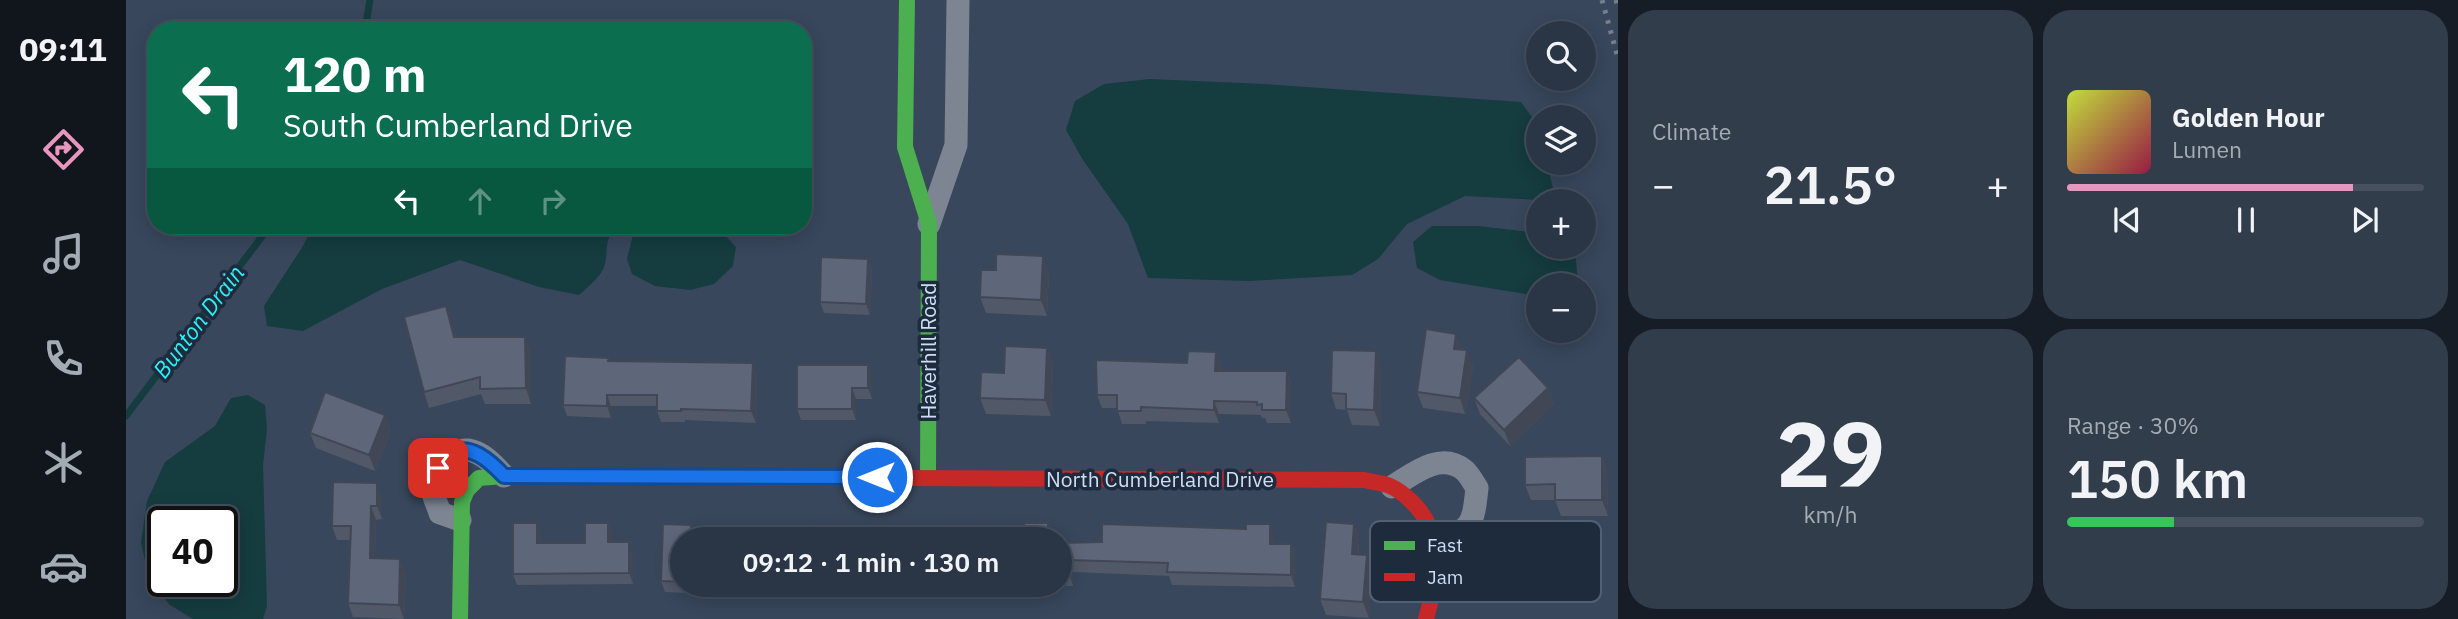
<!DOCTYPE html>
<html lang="en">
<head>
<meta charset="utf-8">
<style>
	body { margin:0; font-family:"IBM Plex Sans",sans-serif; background:#323d4c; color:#f1f3f6; height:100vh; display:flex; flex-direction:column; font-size:26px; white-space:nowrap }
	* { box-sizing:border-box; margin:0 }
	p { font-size:23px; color:#a5abb3 }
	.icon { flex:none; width:38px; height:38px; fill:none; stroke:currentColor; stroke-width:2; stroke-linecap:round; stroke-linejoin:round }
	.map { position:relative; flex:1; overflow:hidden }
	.sheet { display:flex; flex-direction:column; gap:10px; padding:10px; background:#171d26; width:840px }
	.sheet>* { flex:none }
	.top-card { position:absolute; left:21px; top:21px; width:665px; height:214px; border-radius:28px; box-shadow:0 4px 18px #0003,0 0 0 2px #46505e; background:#0b6e4f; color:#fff; overflow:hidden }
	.fabs { position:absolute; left:1400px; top:21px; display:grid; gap:14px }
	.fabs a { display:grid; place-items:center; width:70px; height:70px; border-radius:50%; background:#2a3545; box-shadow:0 4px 18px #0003,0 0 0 2px #46505e; font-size:35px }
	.speed { position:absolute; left:21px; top:506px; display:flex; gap:14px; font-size:35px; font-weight:700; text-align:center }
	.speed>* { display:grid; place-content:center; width:91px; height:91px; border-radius:50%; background:#2a3545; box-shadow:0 4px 18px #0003,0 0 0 2px #46505e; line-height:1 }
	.speed .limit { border:4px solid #111; border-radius:10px; background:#fff; color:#111 }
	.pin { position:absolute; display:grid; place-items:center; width:60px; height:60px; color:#fff; margin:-30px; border-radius:14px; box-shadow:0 4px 10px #0006 }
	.me { position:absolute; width:77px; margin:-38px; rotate:270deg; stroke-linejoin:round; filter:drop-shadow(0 0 5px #0008) }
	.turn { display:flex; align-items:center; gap:24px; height:147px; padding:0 21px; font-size:32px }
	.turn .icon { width:91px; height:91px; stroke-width:2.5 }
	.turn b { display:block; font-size:49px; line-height:60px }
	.lanes { display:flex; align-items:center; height:66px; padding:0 21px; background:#0003; justify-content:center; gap:35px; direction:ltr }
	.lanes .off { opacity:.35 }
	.big { font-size:52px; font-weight:600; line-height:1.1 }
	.sheet .tile { flex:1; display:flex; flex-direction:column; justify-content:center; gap:10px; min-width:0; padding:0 24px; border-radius:28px; background:#323d4c }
	.sheet .dial { align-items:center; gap:0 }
	.dial b { font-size:91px; line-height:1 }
	.song { display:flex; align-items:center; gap:21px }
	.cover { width:84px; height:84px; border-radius:10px; background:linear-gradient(135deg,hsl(70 70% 55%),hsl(340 70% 35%)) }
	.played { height:7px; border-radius:4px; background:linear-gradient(90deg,#e797bd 80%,#46505e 80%) }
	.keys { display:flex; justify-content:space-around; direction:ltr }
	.heat { display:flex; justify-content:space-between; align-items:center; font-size:38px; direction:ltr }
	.charge { height:10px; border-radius:5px; background:linear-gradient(90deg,#34c759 30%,#46505e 0) }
	.sheet .tiles { flex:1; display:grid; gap:10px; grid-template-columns:repeat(2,1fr) }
	.trip { position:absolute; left:544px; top:527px; width:402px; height:70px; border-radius:35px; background:#2a3545; box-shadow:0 4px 18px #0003,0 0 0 2px #46505e; font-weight:600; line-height:70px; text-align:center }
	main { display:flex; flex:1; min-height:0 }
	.tab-bar { display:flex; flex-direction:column; width:126px; justify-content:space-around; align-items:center; background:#11151c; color:#a5abb3 }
	.tab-bar .icon { width:49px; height:49px }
	.tab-bar .on { color:#e797bd }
	.tab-bar b { font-size:32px; color:#f1f3f6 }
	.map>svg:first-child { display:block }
	.water { fill:#153c3f; fill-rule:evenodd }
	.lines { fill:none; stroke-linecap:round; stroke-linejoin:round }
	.stream { stroke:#153c3f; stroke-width:7 }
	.street { stroke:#7d8592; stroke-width:23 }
	.fast { stroke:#4caf50; stroke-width:16 }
	.jam { stroke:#c62828; stroke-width:16 }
	.rail { stroke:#757e8c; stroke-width:5; stroke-dasharray:3.5 7; stroke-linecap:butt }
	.wall { fill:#515868 }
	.shaded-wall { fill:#424755 }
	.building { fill:#5e6679; stroke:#424755; stroke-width:2 }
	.route-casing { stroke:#114b97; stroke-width:18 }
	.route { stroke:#1a73e8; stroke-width:12 }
	.labels { text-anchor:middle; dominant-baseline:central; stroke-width:7; stroke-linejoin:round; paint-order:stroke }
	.street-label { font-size:21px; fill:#ccddf5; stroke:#1e2b3d }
	.water-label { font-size:23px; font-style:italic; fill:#2af1f6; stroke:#1e2b3d }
	.key { fill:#1e2b3d; stroke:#526074; stroke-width:2 }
	.key-label { font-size:19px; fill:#ccddf5 }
</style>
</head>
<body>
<main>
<nav class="tab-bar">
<b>09:11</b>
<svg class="icon on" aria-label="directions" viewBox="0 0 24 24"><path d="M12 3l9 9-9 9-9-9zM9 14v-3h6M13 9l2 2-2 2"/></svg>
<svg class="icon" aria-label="music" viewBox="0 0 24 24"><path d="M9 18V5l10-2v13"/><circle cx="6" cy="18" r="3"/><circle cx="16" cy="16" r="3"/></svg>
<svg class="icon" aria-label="phone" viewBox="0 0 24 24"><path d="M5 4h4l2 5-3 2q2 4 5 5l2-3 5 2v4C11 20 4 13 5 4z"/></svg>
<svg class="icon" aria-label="climate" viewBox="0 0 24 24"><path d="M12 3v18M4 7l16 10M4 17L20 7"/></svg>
<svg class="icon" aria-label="car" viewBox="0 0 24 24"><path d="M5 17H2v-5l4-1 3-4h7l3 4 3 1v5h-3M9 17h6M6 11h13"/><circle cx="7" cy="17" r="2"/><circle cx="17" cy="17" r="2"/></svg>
</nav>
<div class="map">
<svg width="1492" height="619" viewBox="0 0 1492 619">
	<rect width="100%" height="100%" fill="#38475c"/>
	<!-- water -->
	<path class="water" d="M 1024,79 L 1138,84 L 1395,102 L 1411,124 L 1412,163 L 1421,163 L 1430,201 L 1339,196 L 1281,224 L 1252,259 L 1226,275 L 1123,281 L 1022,278 L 1002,224 L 957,160 L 940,130 L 949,101 L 978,84 Z
		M 187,226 L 491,226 C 477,243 483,245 479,264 C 476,276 462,287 453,295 L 413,287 L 334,260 L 256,289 L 177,331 L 141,326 L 138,306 L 177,246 Z
		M 522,226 L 573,226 L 594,230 L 610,247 L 607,266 L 588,284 L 564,290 L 529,286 L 506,274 L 501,259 L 507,235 Z
		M 1306,226 L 1352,226 L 1412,233 L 1412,247 L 1443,247 L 1449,250 L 1452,283 L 1450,285 L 1412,285 L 1412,296 L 1314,280 L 1291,268 L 1287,242 Z
		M 122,395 L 139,405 L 141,429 L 137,465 L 141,606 L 137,619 L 67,619 L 44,605 L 24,582 L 15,543 L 21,501 L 39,462 L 89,426 L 105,398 ZM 37,522 L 96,522 L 96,581 L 37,581 Z"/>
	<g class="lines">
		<!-- stream -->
		<path class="stream" d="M 239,30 L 244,0
			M 0,416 L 144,226"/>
		<!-- street -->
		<path class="street" d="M 803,224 L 830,145 L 832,0
			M 1266,487 C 1287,474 1314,451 1338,470 C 1343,474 1347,482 1351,488 C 1347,526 1346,528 1311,543
			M 334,520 L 314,513 C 312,506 308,499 307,492 C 304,473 322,448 342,450 C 357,452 369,466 378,476"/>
		<!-- fast -->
		<path class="fast" d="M 781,0 L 779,147 L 803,224 L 802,477
			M 334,619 L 336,502 L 341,490 L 353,478 L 378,476 L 764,478"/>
		<!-- jam -->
		<path class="jam" d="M 764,478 L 1238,480 C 1247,482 1256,483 1264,486 C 1273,490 1280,496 1286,502 C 1320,535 1311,579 1300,619"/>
		<!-- rail -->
		<path class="rail" d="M 1476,0 L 1492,58
			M 1490,0 L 1492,8"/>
	</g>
	<!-- wall -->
	<path class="wall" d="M 742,259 L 746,270 L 744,315 L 698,313 L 694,302 Z
		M 923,272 L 921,316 L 860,313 L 854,297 Z
		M 320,306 L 330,337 L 405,353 L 405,404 L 359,404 L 355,394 L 303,408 L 298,392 Z
		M 921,348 L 927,364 L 925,416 L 860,414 L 854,398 L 878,373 Z
		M 1336,350 L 1347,366 L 1339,414 L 1297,408 L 1291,392 Z
		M 1090,352 L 1095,365 L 1095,371 L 1161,371 L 1165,384 L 1165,423 L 1141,423 L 1139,418 L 1136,418 L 1135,415 L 1093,414 L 1093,423 L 1020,421 L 1020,424 L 996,424 L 991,408 L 976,408 L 971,395 Z
		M 483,358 L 484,361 L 631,374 L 630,423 L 559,420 L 559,422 L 535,422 L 531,411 L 531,406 L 485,406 L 485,418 L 441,416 L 437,405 Z
		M 1255,367 L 1254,426 L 1226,425 L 1221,410 L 1210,409 L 1205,393 Z
		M 746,376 L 746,399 L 730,399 L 730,420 L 675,420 L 671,409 Z
		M 1422,388 L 1428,404 L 1384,446 L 1354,414 L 1348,398 Z
		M 259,415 L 265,431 L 249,471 L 190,448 L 184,433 Z
		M 1476,456 L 1481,472 L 1482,516 L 1435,516 L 1429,500 L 1405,500 L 1399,485 Z
		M 256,497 L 256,519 L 250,520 L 249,558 L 280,573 L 278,619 L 227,617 L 222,603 L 224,540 L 211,540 L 206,526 Z
		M 482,523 L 486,534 L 486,542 L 507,554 L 507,584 L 391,585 L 387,574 L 415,535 L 415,543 L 459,543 Z
		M 537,524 L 565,525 L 569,536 L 569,539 L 556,539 L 556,584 L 648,584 L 648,587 L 583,585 L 583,594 L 539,592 L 535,581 Z
		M 1228,524 L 1233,540 L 1233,554 L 1246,571 L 1243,618 L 1200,615 L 1194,599 Z
		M 1437,536 L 1442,552 L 1430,599 L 1381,585 L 1375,569 Z
		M 1148,537 L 1148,544 L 1165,544 L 1169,556 L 1169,587 L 1046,585 L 1043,576 L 947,572 L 947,586 L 877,585 L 876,598 L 831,597 L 826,584 L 934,584 L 934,543 L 976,542 Z"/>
	<!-- shaded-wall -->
	<path class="shaded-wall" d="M 917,256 L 923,272 L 921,316 L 915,300 Z
		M 742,259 L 746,270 L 744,315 L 740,304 Z
		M 320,306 L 326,322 L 334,353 L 328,337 Z
		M 1330,334 L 1336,350 L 1328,349 Z
		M 399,337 L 405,353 L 405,404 L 400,388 Z
		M 921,348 L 927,364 L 925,416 L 919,400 Z
		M 1341,350 L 1347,366 L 1339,414 L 1334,398 Z
		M 1250,351 L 1255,367 L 1254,426 L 1248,410 Z
		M 1090,352 L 1095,365 L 1094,384 L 1089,371 Z
		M 627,363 L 631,374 L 630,423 L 625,411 Z
		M 742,365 L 746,376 L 746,399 L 742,388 Z
		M 1161,371 L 1165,384 L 1165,423 L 1160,410 Z
		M 726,388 L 730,399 L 730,420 L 726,409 Z
		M 1422,388 L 1428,404 L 1384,446 L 1378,430 Z
		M 481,395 L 485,406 L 485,418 L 481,406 Z
		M 1088,401 L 1093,414 L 1093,423 L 1088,410 Z
		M 259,415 L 265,431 L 249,471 L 243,455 Z
		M 1476,456 L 1481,472 L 1482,516 L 1476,500 Z
		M 251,483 L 256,497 L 256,519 L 251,506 Z
		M 245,506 L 250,520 L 249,572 L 244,558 Z
		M 411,523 L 415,535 L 415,554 L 411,543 Z
		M 482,523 L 486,534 L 486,554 L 482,542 Z
		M 922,523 L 926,535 L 926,539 L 922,539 Z
		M 1144,524 L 1148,537 L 1148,557 L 1144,544 Z
		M 1228,524 L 1233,540 L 1232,570 L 1226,554 Z
		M 565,525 L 569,536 L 569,539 L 564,539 Z
		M 856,526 L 860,539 L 855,539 Z
		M 646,529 L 649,539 L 645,539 Z
		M 1437,536 L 1442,552 L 1430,599 L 1424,583 Z
		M 503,542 L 507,554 L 507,584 L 503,573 Z
		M 1165,544 L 1169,556 L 1169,587 L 1165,575 Z
		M 1241,555 L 1246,571 L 1243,618 L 1237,602 Z
		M 274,559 L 280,573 L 278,619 L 273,605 Z
		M 943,560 L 947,572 L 947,586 L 943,573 Z
		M 580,584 L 583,584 L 583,594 Z
		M 872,584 L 876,584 L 877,585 L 876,598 Z"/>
	<!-- building -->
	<path class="building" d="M 870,254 L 917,256 L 915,300 L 854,297 L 855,270 L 870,270 Z
		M 695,257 L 742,259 L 740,304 L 694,302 Z
		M 320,306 L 328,337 L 399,337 L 400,388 L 354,389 L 354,377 L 298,392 L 278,317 Z
		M 1300,329 L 1330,334 L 1328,349 L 1341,350 L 1334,398 L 1291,392 Z
		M 879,346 L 921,348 L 919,400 L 854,398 L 855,372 L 878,373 Z
		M 1206,350 L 1250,351 L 1248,410 L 1220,409 L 1220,394 L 1205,393 Z
		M 1062,351 L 1090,352 L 1089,371 L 1161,371 L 1160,410 L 1136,410 L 1136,404 L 1131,405 L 1131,402 L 1088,401 L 1088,410 L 1015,407 L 1015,411 L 991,411 L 991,395 L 971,395 L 970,360 L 1061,363 Z
		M 439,356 L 483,358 L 482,361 L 627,363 L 625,411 L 555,409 L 555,411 L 531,411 L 531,395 L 481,395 L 481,406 L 437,405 Z
		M 1393,357 L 1422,388 L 1378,430 L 1348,398 Z
		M 671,365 L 742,365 L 742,388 L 726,388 L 726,409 L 671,409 Z
		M 199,392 L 259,415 L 243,455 L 184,433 Z
		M 1476,456 L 1476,500 L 1429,500 L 1429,484 L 1399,485 L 1399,457 Z
		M 207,482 L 251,483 L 251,506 L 245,506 L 244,558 L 274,559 L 273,605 L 222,603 L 225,526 L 206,526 Z
		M 1200,522 L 1228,524 L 1226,554 L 1241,555 L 1237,602 L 1194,599 Z
		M 387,523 L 411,523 L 411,543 L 459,543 L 459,523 L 482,523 L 482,542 L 503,542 L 503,573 L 387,574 Z
		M 898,523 L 922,523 L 922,539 L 898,539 Z
		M 537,524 L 565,525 L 564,539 L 556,539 L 556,582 L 535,581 Z
		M 976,524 L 1120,529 L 1120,524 L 1144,524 L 1144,544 L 1165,544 L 1165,575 L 1041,572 L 1042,563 L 943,560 L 943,573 L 934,573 L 934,543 L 976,542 Z
		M 683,525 L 706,526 L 706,531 L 726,532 L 726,539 L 683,539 Z
		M 828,525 L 856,526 L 855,539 L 828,539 Z
		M 601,527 L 646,529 L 645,539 L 600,539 Z
		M 829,584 L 872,584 L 872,586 Z"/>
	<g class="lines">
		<defs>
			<path id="route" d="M 312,468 C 315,464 319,458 323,455 C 343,441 365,462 378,476 L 751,477"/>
		</defs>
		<!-- route casing -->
		<use href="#route" class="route-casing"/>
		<!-- route -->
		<use href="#route" class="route"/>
	</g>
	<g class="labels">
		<!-- street labels -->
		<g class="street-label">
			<text transform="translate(802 351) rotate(-90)">Haverhill Road</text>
			<text x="1034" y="479">North Cumberland Drive</text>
		</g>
		<!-- water labels -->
		<g class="water-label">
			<text transform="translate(72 321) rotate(-53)">Bunton Drain</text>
		</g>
	</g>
	<!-- legend -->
	<rect x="1244" y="521" width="231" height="81" rx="10" class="key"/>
	<rect x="1258" y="541" width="31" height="9" fill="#4caf50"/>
	<rect x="1258" y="573" width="31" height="8" fill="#c62828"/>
	<g class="key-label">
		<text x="1301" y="552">Fast</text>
		<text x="1301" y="584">Jam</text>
	</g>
</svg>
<div class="fabs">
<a><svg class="icon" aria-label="search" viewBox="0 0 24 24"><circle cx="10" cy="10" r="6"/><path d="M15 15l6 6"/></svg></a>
<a><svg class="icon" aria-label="layers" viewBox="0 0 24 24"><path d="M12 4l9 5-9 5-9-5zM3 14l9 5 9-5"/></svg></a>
<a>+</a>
<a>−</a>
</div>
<div class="speed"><div class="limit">40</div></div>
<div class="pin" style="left:312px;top:468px;background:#d93025"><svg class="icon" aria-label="arrive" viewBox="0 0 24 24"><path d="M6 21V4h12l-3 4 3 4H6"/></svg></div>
<svg class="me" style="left:751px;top:477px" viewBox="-20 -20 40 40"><circle r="17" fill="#1a73e8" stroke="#fff" stroke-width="3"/><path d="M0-11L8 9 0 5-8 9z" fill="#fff"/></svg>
<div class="trip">09:12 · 1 min · 130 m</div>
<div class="top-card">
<div class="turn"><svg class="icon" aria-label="left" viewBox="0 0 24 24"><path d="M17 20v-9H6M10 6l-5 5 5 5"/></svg><div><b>120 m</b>South Cumberland Drive</div></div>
<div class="lanes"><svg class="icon" aria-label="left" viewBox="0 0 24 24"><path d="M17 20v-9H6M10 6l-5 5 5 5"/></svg><svg class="icon off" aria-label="ahead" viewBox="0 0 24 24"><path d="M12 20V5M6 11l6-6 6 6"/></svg><svg class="icon off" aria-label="right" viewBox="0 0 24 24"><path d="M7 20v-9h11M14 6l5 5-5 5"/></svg></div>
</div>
</div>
<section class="sheet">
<div class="tiles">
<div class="tile"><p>Climate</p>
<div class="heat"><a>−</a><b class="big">21.5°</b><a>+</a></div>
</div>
<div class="tile">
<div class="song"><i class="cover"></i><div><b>Golden Hour</b><p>Lumen</p></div></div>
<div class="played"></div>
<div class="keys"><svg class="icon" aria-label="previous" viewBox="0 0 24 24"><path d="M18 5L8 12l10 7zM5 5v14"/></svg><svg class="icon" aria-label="pause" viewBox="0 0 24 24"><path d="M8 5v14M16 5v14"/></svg><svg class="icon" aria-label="next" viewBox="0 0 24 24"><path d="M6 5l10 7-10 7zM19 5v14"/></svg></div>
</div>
<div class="tile dial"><b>29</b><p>km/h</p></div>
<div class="tile"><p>Range · 30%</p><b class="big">150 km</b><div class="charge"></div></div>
</div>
</section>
</main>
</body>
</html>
